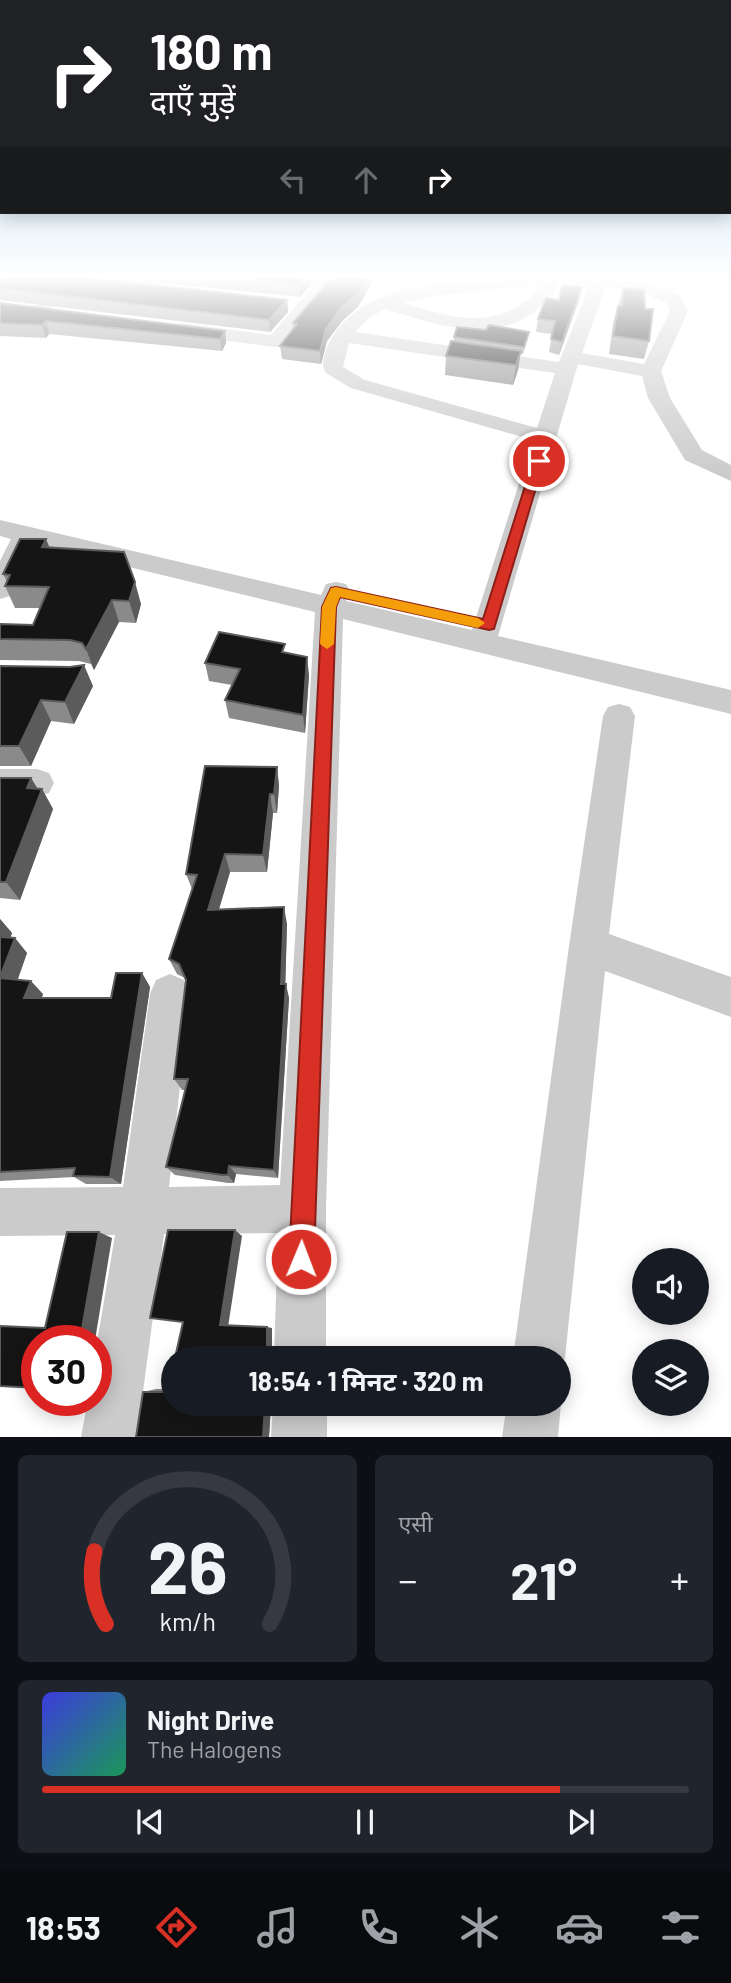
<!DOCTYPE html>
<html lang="hi">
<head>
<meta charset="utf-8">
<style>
	body { margin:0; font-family:Barlow,"Noto Sans Devanagari",sans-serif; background:#20242c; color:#f1f3f6; height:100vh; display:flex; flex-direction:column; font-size:26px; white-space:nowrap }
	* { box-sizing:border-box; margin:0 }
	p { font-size:23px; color:#9ea1a6 }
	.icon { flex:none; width:38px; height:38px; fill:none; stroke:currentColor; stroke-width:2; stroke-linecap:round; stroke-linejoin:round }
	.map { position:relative; height:1437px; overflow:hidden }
	.panel { display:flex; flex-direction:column; gap:18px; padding:18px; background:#0d0f14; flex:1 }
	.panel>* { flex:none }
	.hud { position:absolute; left:0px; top:0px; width:732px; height:214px; box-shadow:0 4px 18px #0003; background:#202124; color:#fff; overflow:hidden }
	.fabs { position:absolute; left:632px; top:1248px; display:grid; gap:14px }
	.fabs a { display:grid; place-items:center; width:77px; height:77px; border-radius:50%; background:#171b24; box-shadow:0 4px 18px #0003; font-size:35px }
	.speed { position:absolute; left:21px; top:1325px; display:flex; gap:14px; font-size:35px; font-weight:700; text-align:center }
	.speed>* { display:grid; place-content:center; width:91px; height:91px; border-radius:50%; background:#171b24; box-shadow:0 4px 18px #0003; line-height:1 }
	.speed .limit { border:10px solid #d22; background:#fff; color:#111 }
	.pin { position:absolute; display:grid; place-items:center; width:60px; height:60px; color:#fff; margin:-30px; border:4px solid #fff; border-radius:50%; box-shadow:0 2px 7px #0007 }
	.me { position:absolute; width:77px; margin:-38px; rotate:1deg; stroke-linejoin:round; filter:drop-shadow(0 0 5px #0008) }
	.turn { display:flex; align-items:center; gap:24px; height:147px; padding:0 35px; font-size:32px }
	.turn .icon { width:91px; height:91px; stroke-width:2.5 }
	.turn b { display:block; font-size:49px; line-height:60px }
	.lanes { display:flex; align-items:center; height:66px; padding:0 35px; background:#0003; justify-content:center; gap:35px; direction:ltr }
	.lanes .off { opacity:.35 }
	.big { font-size:52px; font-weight:700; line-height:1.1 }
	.panel .card { flex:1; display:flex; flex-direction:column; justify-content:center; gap:10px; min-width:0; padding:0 24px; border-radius:10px; background:#20242c }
	.panel .dial { align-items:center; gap:0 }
	.dial svg { height:182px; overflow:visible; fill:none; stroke:#363941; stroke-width:7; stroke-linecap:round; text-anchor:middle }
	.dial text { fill:#f1f3f6; stroke:none }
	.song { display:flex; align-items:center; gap:21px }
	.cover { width:84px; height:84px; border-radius:10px; background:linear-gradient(135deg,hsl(240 70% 55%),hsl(150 70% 35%)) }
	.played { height:7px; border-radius:4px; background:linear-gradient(90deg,#d93025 80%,#363941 80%) }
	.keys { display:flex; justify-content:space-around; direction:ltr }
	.heat { display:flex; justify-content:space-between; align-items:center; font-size:38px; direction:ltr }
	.panel .tiles { flex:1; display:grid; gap:18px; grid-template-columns:1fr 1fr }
	.card:last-child { grid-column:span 2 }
	.trip { position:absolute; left:161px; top:1346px; width:410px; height:70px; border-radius:35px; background:#171b24; box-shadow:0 4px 18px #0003; font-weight:700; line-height:70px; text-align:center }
	.menu { display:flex; height:112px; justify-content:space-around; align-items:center; background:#090b0e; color:#9ea1a6 }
	.menu .icon { width:49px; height:49px }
	.menu .selected { color:#d93025 }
	.menu b { font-size:32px; color:#f1f3f6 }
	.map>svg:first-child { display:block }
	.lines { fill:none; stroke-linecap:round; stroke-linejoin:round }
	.minor { fill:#cbcbcb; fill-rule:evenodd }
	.rail { stroke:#838383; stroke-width:3.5; stroke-dasharray:4.5 3.5; stroke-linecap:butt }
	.wall { fill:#8a8a8a }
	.shaded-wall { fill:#5b5b5b }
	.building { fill:#151515; stroke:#5b5b5b; stroke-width:2 }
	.route { fill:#d93025; stroke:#8d1f18; stroke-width:2 }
	.slow { fill:#f59e0b }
</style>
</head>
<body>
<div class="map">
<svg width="731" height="1437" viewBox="0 0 731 1437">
	<rect width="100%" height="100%" fill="#fff"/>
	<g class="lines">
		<!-- minor -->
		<path class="minor" d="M 69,276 L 88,276 L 43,316 L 31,316 L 28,312 L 31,308 Z
			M 322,276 L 340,276 L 283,345 L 276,347 L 182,335 L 173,329 L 182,323 L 271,335 Z
			M 525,276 C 579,276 631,273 681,296 L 688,311 L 661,371 L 670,398 L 702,450 L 731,465 L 731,481 L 685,460 L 648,398 L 642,376 L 578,364 L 498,636 L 731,690 L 731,714 L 343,619 L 326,1209 L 326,1358 L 274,1358 L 278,1233 L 164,1234 L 137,1437 L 81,1437 L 88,1400 L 96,1400 L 96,1349 L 115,1235 L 0,1236 L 0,1188 L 123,1187 L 150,994 L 156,980 L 170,974 L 184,980 L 190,994 L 169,1187 L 280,1185 L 315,612 L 34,544 L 14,590 L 10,596 L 0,599 L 0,561 L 11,539 L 0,536 L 0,520 L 321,595 L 326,584 L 336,582 L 346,584 L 350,591 L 346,601 L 472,630 L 533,440 L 351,388 L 326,373 C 320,364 325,352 329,343 C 364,276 461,285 525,276 ZM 558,282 L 590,284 L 559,362 L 355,332 L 370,317 L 385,309 C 432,323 487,344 531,314 C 543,305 554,297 558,282 ZM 541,284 C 536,295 527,300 518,306 C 483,329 440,314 403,303 L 435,296 ZM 606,286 L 645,294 L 667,303 L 670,311 L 644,364 L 582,353 ZM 349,343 L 555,373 L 537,428 L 365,380 L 343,367 Z
			M 619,704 L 630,707 L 635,716 L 609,934 L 731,977 L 731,1017 L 605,971 L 565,1358 L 558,1375 L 558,1358 L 513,1358 L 569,946 L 603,716 L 608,707 Z
			M 0,769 L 37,769 L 49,773 L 54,783 L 49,793 L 37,797 L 0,797 Z
			M 558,1397 L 561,1404 L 558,1437 L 502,1437 L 507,1404 L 558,1404 Z
			M 273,1404 L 327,1404 L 327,1437 L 271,1437 Z"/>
		<!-- rail -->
		<path class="rail" d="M 703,276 L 731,279"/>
	</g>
	<!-- wall -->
	<path class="wall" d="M 0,276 L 287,300 L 288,312 L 270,332 L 0,300 Z
		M 95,276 L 319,276 L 300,297 Z
		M 333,276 L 379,276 L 377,281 L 373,281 L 358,307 L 343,320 L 327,341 L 321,364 L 282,359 L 280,346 L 293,329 L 293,323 Z
		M 582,287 L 579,300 L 559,355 L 549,352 L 552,334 L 536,332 L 538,319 L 559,300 Z
		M 623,288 L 645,309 L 649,341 L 644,359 L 609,354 L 613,323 Z
		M 0,303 L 225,331 L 226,343 L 222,351 L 49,334 L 46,338 L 0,336 Z
		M 454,337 L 528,338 L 523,354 L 520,354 L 518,370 L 513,385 L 445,375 L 446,356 L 454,341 Z
		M 50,548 L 141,604 L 136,623 L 119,622 L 94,670 L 91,664 L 79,661 L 0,660 L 0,624 L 33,625 L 40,608 L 15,608 L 5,586 L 7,582 L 3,574 Z
		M 286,653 L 309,675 L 305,733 L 229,718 L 225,700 L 232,685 L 209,681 L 205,663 Z
		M 0,666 L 93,686 L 74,724 L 51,721 L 31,766 L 0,766 Z
		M 277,767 L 279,786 L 277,813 L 273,813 L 267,872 L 230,872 L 219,909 L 287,924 L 285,984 L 289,998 L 278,1178 L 236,1174 L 234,1183 L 228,1183 L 175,1175 L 166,1167 L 185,1090 L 182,1090 L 174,1079 L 186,980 L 185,978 L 177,974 L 169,959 L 192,889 L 186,874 Z
		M 0,778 L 31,778 L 38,789 L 42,789 L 53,809 L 20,900 L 0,898 Z
		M 0,919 L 12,933 L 10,938 L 15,938 L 27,953 L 18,979 L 43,994 L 42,998 L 111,998 L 142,973 L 150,987 L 121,1184 L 86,1184 L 74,1177 L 0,1181 Z
		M 156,1389 L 168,1389 L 271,1405 L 269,1437 L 136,1437 L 143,1392 Z"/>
	<!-- shaded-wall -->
	<path class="shaded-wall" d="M 307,276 L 319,276 L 300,297 L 299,285 Z
		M 369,276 L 373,276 L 373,281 L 358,307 L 343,320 L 327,341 L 321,364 L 320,351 L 326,329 L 342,307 Z
		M 582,287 L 579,300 L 559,355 L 562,342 Z
		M 287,300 L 288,312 L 270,332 L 269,320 Z
		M 46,321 L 49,334 L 46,338 L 42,325 Z
		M 225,331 L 226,343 L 222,351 L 220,339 Z
		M 521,351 L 518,370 L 513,385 L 516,365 Z
		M 46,539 L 55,561 L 42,547 Z
		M 135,582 L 141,604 L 136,623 L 129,601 Z
		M 112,600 L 119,622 L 94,670 L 86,649 Z
		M 307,657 L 309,675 L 305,733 L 303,715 Z
		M 84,665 L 93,686 L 74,724 L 65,702 Z
		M 41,700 L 51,721 L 31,766 L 19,746 Z
		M 277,767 L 279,786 L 277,813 L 274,794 Z
		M 31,778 L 40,793 L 42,789 L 53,809 L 20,900 L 6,882 L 27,788 Z
		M 270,794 L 273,813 L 267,872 L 263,855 Z
		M 225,854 L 230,872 L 214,926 L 208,910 Z
		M 284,907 L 287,924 L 285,998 L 281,984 Z
		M 0,919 L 12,933 L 6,951 L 0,945 Z
		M 15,938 L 27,953 L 13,992 L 0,978 Z
		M 142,973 L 150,987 L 121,1184 L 110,1177 Z
		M 31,981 L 43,994 L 37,1011 L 24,998 Z
		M 286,984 L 289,998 L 278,1178 L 274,1170 Z
		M 229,1166 L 236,1174 L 234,1183 L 228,1175 Z
		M 235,1230 L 242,1236 L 228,1327 L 220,1325 Z
		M 99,1232 L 112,1238 L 95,1340 L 80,1340 Z
		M 267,1327 L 272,1328 L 272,1358 L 267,1358 Z
		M 271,1404 L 269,1437 L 263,1437 L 265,1405 Z"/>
	<!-- building -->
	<path class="building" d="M 0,276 L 76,276 L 287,300 L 269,320 L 0,288 Z
		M 211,276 L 307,276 L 299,285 Z
		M 333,276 L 369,276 L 358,294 L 342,307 L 326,329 L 320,351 L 280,346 L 297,324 L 293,323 Z
		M 562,285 L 582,287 L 562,342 L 551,339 L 555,321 L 538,319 L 546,298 L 559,300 Z
		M 623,288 L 644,290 L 645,309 L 653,309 L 649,341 L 613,336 L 618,306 L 622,306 Z
		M 0,303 L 225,331 L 220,339 L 46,321 L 42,325 L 0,323 Z
		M 489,325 L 529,332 L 524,347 L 454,337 L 457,327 L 486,330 Z
		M 451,341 L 521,351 L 516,365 L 446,356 Z
		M 20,539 L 46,539 L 42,547 L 124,552 L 135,582 L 129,601 L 112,600 L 86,649 L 82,643 L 70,640 L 0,639 L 0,624 L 33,625 L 49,587 L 5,586 L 10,575 L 3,574 Z
		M 219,632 L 285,644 L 282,652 L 307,657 L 303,715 L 225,700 L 240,669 L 205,663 Z
		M 84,665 L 65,702 L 41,700 L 19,746 L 0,746 L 0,666 L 70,667 Z
		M 205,766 L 277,767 L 274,794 L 270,794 L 263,855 L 225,854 L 208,910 L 284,907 L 281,984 L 286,984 L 274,1170 L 229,1166 L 228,1175 L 222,1175 L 166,1167 L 188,1079 L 174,1079 L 186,980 L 179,964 L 169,959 L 197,875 L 186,874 Z
		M 0,778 L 31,778 L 27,788 L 42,789 L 6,882 L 0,882 Z
		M 0,937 L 15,938 L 0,977 Z
		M 116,973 L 142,973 L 110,1177 L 73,1176 L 75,1168 L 0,1172 L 0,978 L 31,981 L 24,998 L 111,998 Z
		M 168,1230 L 235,1230 L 220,1325 L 267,1327 L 267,1358 L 175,1358 L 183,1322 L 150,1318 Z
		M 67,1232 L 99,1232 L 80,1340 L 37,1340 L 37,1388 L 0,1386 L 0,1326 L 45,1328 Z
		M 173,1366 L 173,1404 L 289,1404 L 265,1405 L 263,1437 L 136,1437 L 143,1392 L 167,1392 Z"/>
	<!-- sky -->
	<linearGradient id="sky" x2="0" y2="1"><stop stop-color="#9bc7e9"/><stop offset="0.58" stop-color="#fff"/><stop offset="1" stop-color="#fff" stop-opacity="0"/></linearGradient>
	<rect width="731" height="477" fill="url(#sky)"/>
	<!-- route -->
	<path class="route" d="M 539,457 L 544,461 L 494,629 L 489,630 L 340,597 L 336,607 L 314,1259 L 310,1268 L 301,1271 L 292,1268 L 289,1259 L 322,607 L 331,588 L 336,587 L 483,619 L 533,461 Z"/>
	<!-- slow -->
	<path class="slow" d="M 336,587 L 478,618 L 485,623 L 478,628 L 340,597 L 336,607 L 334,644 L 327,649 L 320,644 L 322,607 L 331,588 Z"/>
</svg>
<div class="fabs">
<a><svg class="icon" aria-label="sound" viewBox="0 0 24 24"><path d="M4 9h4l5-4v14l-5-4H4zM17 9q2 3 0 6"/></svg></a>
<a><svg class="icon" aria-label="layers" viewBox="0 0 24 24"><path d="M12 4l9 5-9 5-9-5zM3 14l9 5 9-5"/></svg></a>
</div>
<div class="speed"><div class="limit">30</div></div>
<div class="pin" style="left:539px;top:461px;background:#d93025"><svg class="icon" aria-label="arrive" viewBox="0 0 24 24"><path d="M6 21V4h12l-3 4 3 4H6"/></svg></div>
<svg class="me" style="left:301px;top:1259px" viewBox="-20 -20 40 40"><circle r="17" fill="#d93025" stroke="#fff" stroke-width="3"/><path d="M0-11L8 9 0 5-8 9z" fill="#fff"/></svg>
<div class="trip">18:54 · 1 मिनट · 320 m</div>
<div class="hud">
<div class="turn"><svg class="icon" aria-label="right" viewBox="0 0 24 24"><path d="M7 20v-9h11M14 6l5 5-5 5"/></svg><div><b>180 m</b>दाएँ मुड़ें</div></div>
<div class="lanes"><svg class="icon off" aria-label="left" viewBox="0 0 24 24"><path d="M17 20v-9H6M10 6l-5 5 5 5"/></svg><svg class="icon off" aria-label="ahead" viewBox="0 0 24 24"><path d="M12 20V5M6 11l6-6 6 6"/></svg><svg class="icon" aria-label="right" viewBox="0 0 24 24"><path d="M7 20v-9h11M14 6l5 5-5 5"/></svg></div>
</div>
</div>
<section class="panel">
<div class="tiles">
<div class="card dial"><svg viewBox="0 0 100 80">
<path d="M14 69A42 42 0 1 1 86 69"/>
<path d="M14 69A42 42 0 0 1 9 37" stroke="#d93025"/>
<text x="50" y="56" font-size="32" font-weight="700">26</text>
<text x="50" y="72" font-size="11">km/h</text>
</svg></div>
<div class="card"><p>एसी</p>
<div class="heat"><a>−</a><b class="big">21°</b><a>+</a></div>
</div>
<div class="card">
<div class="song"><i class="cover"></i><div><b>Night Drive</b><p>The Halogens</p></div></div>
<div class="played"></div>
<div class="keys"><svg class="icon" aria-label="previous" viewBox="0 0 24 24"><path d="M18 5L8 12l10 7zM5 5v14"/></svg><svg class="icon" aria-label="pause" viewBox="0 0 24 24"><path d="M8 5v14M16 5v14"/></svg><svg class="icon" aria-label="next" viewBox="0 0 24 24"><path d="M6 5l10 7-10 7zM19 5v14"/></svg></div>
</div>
</div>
</section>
<nav class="menu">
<b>18:53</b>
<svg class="icon selected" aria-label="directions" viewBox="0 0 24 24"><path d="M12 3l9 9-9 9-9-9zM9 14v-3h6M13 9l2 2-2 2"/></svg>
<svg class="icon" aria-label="music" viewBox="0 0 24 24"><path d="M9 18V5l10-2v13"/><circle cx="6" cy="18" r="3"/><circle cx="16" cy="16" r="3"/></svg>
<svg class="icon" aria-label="phone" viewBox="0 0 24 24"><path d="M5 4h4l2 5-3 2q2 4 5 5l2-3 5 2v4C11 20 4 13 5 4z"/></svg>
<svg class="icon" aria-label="climate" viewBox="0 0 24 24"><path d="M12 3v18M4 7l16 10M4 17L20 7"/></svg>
<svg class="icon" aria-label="car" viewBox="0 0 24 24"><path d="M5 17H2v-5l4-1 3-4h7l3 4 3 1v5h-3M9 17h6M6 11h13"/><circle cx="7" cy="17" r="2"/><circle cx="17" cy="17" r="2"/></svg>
<svg class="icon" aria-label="filters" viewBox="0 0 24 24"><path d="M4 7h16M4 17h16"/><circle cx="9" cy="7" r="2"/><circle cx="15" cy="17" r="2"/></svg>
</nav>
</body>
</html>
